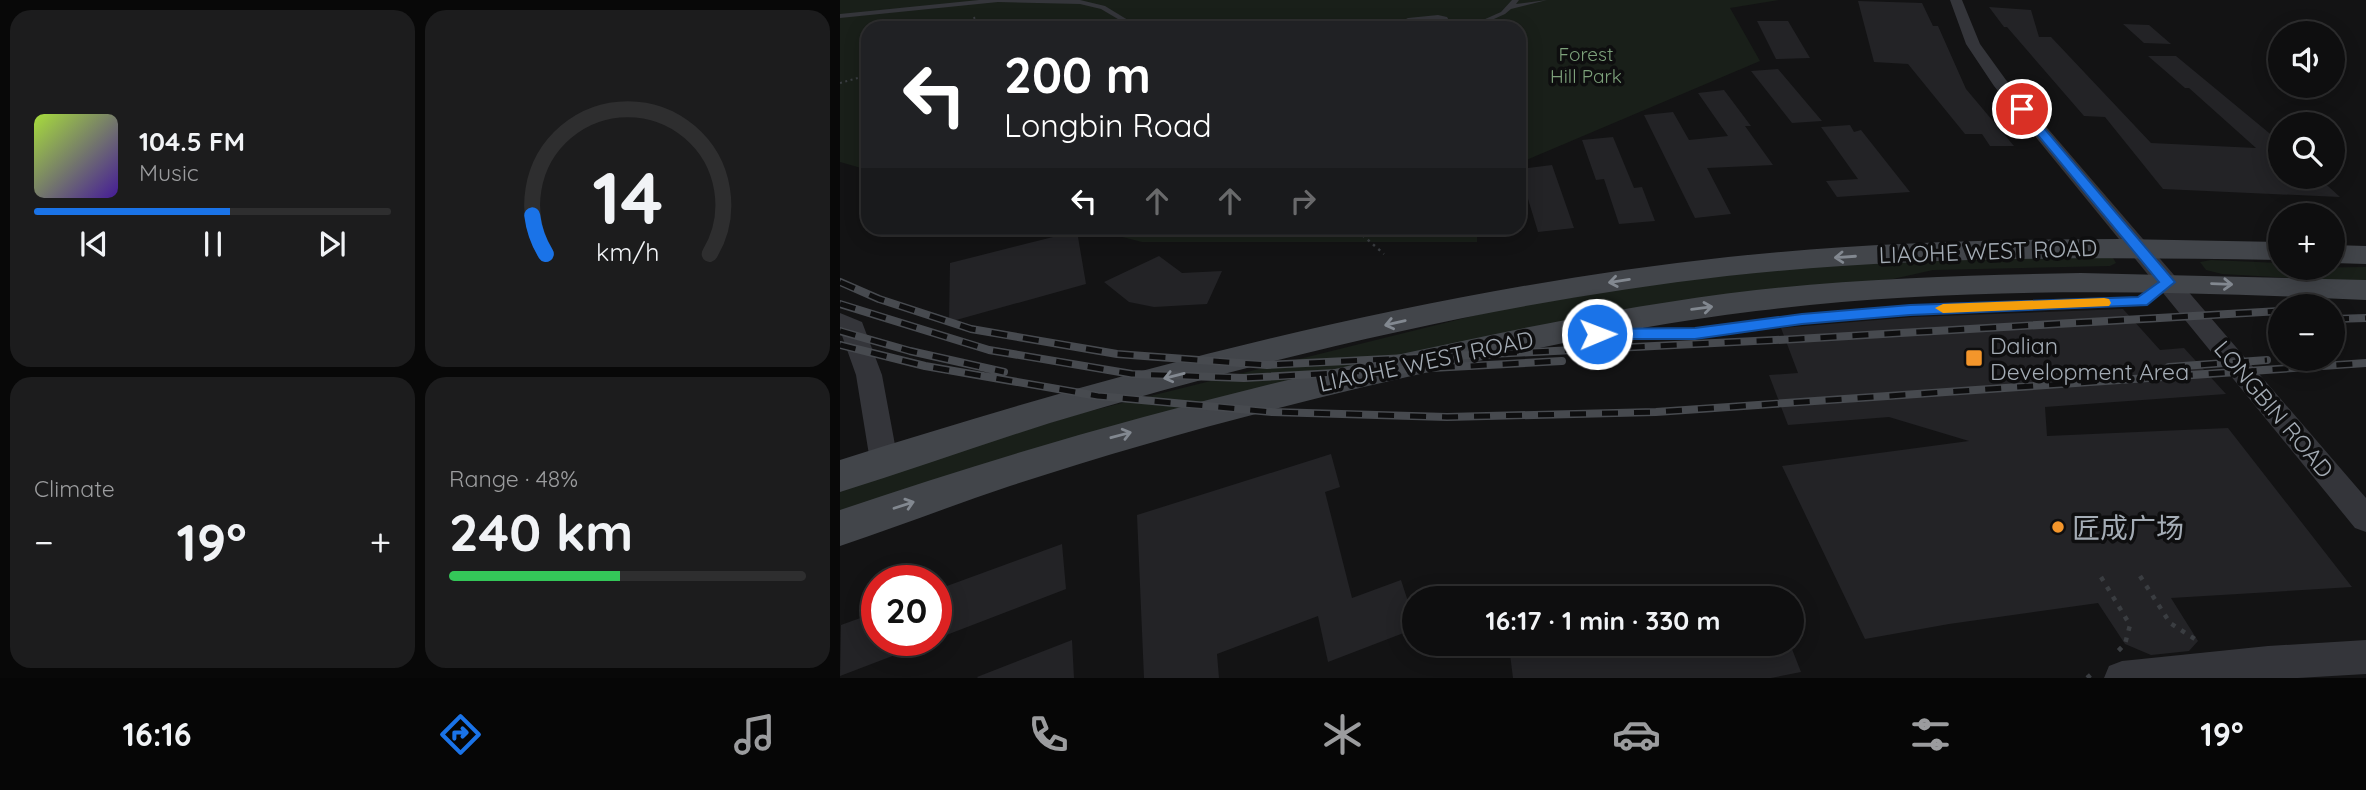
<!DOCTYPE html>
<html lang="en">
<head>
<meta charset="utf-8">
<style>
	body { margin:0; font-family:Quicksand,"Noto Sans SC",sans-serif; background:#1c1c1d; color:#f1f3f6; height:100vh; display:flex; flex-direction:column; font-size:26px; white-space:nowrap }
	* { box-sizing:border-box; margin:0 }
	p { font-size:23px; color:#9b9c9e }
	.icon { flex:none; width:38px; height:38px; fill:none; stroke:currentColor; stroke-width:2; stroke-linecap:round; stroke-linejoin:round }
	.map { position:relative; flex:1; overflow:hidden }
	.panel { display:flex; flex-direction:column; gap:10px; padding:10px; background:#080808; width:840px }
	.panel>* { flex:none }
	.top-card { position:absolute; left:21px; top:21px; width:665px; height:214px; border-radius:21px; box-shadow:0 4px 18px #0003,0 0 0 2px #2e2e2f; background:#202124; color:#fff; overflow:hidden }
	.buttons { position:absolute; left:1428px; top:21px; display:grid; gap:14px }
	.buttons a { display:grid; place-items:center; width:77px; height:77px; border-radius:50%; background:#0e0e0f; box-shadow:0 4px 18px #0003,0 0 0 2px #2e2e2f; font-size:35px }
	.speed { position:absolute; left:21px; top:565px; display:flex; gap:14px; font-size:35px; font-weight:700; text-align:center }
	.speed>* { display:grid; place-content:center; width:91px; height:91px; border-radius:50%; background:#0e0e0f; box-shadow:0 4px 18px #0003,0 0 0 2px #2e2e2f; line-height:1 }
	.speed .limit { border:10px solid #d22; background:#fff; color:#111 }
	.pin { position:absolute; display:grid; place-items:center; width:60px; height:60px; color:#fff; margin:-30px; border:4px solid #fff; border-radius:50%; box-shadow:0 2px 7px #0007 }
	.me { position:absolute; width:77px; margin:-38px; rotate:89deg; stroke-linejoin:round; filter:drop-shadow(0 0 5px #0008) }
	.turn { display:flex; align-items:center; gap:24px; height:147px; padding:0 28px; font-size:32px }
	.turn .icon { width:91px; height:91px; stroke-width:2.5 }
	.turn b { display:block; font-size:49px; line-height:60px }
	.lanes { display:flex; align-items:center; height:66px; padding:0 28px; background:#0003; justify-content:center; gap:35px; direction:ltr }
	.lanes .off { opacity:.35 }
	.big { font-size:52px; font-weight:800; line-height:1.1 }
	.panel .tile { flex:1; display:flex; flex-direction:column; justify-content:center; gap:10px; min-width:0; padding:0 24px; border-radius:21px; background:#1c1c1d }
	.panel .dial { align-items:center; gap:0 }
	.dial svg { height:182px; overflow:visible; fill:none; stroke:#2e2e2f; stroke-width:7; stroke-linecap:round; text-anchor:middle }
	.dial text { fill:#f1f3f6; stroke:none }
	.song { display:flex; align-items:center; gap:21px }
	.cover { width:84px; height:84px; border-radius:10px; background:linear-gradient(135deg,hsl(80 70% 55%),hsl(260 70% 35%)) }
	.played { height:7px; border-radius:4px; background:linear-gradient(90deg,#1a73e8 55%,#2e2e2f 55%) }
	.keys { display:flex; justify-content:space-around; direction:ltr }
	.heat { display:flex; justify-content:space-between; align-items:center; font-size:38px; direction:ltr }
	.charge { height:10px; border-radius:5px; background:linear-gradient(90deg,#34c759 48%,#2e2e2f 0) }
	.panel .tiles { flex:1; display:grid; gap:10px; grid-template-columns:repeat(2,1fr) }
	.trip { position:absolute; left:562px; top:586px; width:402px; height:70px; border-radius:35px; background:#0e0e0f; box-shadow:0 4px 18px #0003,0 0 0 2px #2e2e2f; font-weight:800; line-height:70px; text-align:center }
	.tab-bar { display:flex; height:112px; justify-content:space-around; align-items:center; background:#060606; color:#9b9c9e }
	.tab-bar .icon { width:49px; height:49px }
	.tab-bar .active { color:#1a73e8 }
	.tab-bar b { font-size:32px; color:#f1f3f6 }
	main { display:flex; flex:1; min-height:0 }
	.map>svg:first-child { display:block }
	.green { fill:#191f19 }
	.building { fill:#232326 }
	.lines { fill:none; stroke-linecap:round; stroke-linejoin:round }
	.path-far2 { stroke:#3a3d41; stroke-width:2; stroke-dasharray:2 3.5; stroke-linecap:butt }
	.path-far1 { stroke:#3a3d41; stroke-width:2.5; stroke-dasharray:2.5 4.5; stroke-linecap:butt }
	.path { stroke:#3a3d41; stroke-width:4.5; stroke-dasharray:4.5 7; stroke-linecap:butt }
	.service { fill:#34353a; fill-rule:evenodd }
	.minor { fill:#34353a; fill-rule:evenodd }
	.secondary { fill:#42454a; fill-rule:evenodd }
	.rail-casing { stroke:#474a4f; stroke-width:8 }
	.rail { stroke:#0e0e0f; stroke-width:5; stroke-dasharray:16; stroke-linecap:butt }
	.oneway { stroke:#828890 }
	.route { fill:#1a73e8; stroke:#114b97; stroke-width:2 }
	.slow { fill:#f59e0b }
	.poi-dot { fill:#f4962b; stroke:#0e0e0f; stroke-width:2.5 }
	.labels { text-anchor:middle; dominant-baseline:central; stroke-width:7; stroke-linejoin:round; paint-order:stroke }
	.far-park-label { font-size:19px; fill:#7da17b; stroke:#0e0e0f }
	.street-label { font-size:23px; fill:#a4acb5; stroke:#0e0e0f }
	.poi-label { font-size:23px; fill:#a4acb5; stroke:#0e0e0f; text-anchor:start }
	.near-poi-label { font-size:28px; fill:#a4acb5; stroke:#0e0e0f; text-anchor:start }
</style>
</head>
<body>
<main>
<section class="panel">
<div class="tiles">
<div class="tile">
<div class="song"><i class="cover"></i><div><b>104.5 FM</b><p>Music</p></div></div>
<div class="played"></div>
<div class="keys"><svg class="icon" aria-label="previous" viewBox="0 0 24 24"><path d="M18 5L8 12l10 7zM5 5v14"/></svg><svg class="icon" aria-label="pause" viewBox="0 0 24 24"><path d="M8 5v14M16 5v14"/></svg><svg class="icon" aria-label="next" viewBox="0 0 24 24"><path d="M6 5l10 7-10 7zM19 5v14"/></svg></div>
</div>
<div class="tile dial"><svg viewBox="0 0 100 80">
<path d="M14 69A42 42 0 1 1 86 69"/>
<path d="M14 69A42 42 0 0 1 8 52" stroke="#1a73e8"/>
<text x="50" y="56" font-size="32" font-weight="700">14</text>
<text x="50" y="72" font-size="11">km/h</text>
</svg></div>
<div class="tile"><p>Climate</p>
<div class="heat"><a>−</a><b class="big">19°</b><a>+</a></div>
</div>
<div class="tile"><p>Range · 48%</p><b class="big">240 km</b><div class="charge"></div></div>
</div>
</section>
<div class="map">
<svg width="1526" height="678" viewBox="0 0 1526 678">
	<rect width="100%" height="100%" fill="#131314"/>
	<!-- green -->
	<path class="green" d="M 0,0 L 939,0 L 890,8 L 920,61 L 679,163 L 679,28 L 28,28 L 28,170 L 0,162 Z
		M 247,228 L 637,228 L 637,242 L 302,242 Z
		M 1272,256 L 1276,263 L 1270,266 L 1093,270 L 1053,279 L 869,297 L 0,515 L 0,485 L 242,413 L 657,310 L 805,285 L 1004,262 Z
		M 1371,260 L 1440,263 L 1440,268 L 1526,267 L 1526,282 L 1382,274 L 1366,270 L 1360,262 Z"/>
	<!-- building -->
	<path class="building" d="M 1018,1 L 1082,3 L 1093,26 L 1098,26 L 1126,89 L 1174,146 L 1150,146 L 1142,134 L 1125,134 L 1068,64 L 1034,62 Z
		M 1149,7 L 1191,10 L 1199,37 L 1211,37 L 1311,143 L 1416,148 L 1349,88 L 1345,88 L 1308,56 L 1336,56 L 1440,142 L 1440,177 L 1478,177 L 1500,197 L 1323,189 L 1265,117 L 1244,116 L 1167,27 L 1164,27 Z
		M 917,21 L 948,21 L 970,58 L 936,59 Z
		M 1283,24 L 1309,25 L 1331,44 L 1304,43 Z
		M 938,69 L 982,121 L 952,123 L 911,71 Z
		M 884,90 L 911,126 L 905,126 L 933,165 L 867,168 L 891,214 L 855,218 L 804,115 L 833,112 L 849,140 L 888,136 L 858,93 Z
		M 1010,125 L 1014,132 L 1021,130 L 1070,192 L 997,197 L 986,181 L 1018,179 L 981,127 Z
		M 773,137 L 794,188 L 802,187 L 815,221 L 779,224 L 764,179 L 756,180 L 742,140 Z
		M 712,165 L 734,228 L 698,232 L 679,169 Z
		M 237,231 L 246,284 L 109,322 L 110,263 Z
		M 319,256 L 342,273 L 382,271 L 367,304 L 314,307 L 289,302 L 264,282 Z
		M 1283,309 L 1320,350 L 1344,348 L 1386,394 L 1205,407 L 1207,436 L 1388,428 L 1512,587 L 1331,598 L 1358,641 L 1349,651 L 1311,655 L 1285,644 L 1258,603 L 1109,624 L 1025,639 L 942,466 L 1129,441 L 1049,417 L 948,425 L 929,375 L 958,373 L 941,328 L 1073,317 Z
		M 491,454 L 500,487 L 485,492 L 512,598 L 561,580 L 574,620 L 574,629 L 488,662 L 478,616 L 377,654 L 379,678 L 304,678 L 297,515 Z
		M 222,544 L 226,589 L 96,639 L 96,590 Z
		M 37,612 L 37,640 L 89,642 L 0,676 L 1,625 Z
		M 232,640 L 234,678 L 138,678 L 137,677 Z
		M 679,644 L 950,644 L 961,672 L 931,678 L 673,678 L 669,646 Z"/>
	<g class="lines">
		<!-- path-far2 -->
		<path class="path-far2" d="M 120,28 L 137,16
			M 0,83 L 28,75"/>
		<!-- path-far1 -->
		<path class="path-far1" d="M 474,228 L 471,230 L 520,233 L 544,254"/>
		<!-- path -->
		<path class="path" d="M 1300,576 L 1330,623 L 1358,641
			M 1261,577 L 1290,625 L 1285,644 L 1278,651
			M 1247,678 L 1254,672"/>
		<!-- service -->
		<path class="service" d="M 139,0 L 240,0 L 265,6 L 301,28 L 293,28 L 261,9 L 240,4 L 158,2 L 0,18 L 0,14 Z
			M 672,0 L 679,0 L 676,4 L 707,0 L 671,9 L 665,14 L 634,28 L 625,28 L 661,12 Z
			M 598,15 L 607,17 L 614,28 L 608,28 L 603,20 C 592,19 582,19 571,21 C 563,24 557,28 548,28 L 568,18 Z
			M 1326,280 L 1330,281 L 1332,283 L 1330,285 L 1301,306 L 1070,314 L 962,323 L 855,337 L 754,338 L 748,334 L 754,330 L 855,329 L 962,315 L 1070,306 L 1298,298 Z"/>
		<!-- minor -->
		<path class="minor" d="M 1110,0 L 1122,0 L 1140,44 L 1166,80 L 1526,498 L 1526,532 L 1515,528 L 1154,86 L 1126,44 Z
			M 0,313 L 22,322 L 42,375 L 58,461 L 54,469 L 44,472 L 34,469 L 30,461 L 16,375 L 0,330 Z
			M 1526,640 L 1526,674 L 1458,678 L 1264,678 L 1269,666 L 1282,661 L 1428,646 Z"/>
		<!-- secondary -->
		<path class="secondary" d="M 1282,239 L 1440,242 L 1440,260 C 1255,257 1071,256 887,276 C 658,302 431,357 210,423 C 140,445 70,470 0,492 L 0,460 C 289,368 586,290 888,257 C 1019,243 1150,239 1282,239 Z
			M 1493,245 L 1526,246 L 1526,264 L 1493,263 Z
			M 1241,273 L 1526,280 L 1526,300 C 1323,290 1118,286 916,311 C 815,323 715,344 616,366 C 465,399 316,438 170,486 C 113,505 57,527 0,546 L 0,510 C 199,442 402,387 608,344 C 710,322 813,302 916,290 C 1024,278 1132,275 1241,273 Z"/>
		<defs>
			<path id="rail" d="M 0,282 L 39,299 L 131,329 L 277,354 L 427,365 L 957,339 L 1440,311
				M 0,304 L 149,350 L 292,374 L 404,378 L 722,361
				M 1493,319 L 1526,318
				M 0,331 L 70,351 L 164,372
				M 0,345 L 85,366 L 258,396 L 432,412 L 607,417 L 816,412 L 1526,363
				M 1329,367 L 1427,360"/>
		</defs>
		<!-- rail casing -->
		<use href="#rail" class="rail-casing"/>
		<!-- rail -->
		<use href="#rail" class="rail"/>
	</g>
	<!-- one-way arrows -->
	<defs><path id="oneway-shaft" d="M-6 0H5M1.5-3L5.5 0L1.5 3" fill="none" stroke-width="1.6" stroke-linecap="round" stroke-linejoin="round" transform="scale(1.75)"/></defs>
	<g class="oneway">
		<use href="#oneway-shaft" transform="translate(1005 257) rotate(176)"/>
		<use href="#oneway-shaft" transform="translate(779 281) rotate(171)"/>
		<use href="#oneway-shaft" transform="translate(1382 284) rotate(2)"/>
		<use href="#oneway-shaft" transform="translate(862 308) rotate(-7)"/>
		<use href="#oneway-shaft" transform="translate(555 323) rotate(167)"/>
		<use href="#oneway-shaft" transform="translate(334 376) rotate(166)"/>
		<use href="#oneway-shaft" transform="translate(281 435) rotate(-15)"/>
		<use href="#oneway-shaft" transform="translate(64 505) rotate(-18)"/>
	</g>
	<!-- route -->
	<path class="route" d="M 1182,106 L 1186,107 L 1335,282 L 1307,305 L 1070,315 L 962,324 L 855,339 L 757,339 L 749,334 L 757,329 L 855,328 L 962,314 L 1070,305 L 1298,297 L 1319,282 L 1178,111 L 1177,109 Z"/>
	<!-- slow -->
	<path class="slow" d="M 1264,298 L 1269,299 L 1271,303 L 1269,306 L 1103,313 L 1095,308 L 1103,304 Z"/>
	<!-- markers -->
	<g class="poi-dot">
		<rect x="1125" y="349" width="18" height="18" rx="3.5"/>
		<circle cx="1218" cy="527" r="7"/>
	</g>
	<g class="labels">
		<!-- far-park labels -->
		<g class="far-park-label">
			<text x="746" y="54">Forest<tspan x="746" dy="22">Hill Park</tspan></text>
		</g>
		<!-- street labels -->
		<g class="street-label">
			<text transform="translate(1148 251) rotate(-2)">LIAOHE WEST ROAD</text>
			<text transform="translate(586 361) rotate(-12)">LIAOHE WEST ROAD</text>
			<text transform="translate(1434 409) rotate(50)">LONGBIN ROAD</text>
		</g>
		<!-- poi labels -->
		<g class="poi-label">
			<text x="1150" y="345">Dalian<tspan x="1150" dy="26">Development Area</tspan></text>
		</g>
		<!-- near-poi labels -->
		<g class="near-poi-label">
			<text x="1232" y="527">匠成广场</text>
		</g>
	</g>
</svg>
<div class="buttons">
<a><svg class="icon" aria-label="sound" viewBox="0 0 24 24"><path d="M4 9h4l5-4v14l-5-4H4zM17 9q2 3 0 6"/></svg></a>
<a><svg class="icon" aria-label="search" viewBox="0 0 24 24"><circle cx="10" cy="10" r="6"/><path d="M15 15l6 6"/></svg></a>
<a>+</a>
<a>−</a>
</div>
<div class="speed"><div class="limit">20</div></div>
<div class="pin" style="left:1182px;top:109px;background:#d93025"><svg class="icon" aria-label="arrive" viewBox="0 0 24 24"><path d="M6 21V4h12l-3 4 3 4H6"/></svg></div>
<svg class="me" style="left:757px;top:334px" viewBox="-20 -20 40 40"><circle r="17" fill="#1a73e8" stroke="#fff" stroke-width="3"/><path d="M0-11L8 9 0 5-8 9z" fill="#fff"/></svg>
<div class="trip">16:17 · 1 min · 330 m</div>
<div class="top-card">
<div class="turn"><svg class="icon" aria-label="left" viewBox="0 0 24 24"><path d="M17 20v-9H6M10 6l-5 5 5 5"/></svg><div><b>200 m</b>Longbin Road</div></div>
<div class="lanes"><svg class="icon" aria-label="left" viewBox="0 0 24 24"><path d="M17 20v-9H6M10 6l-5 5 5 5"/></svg><svg class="icon off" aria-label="ahead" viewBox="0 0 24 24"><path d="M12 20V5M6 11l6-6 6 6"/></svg><svg class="icon off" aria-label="ahead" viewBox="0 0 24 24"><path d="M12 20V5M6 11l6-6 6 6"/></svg><svg class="icon off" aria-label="right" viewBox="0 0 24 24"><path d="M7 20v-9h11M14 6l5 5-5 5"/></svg></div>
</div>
</div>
</main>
<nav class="tab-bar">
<b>16:16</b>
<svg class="icon active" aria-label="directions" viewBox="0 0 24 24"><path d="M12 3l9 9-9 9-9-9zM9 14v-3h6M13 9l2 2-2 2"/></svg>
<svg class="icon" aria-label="music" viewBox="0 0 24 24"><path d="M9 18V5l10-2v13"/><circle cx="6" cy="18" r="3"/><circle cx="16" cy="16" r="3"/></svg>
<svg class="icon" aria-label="phone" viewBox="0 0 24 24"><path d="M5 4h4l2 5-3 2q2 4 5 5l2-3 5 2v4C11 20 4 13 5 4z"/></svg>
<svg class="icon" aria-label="climate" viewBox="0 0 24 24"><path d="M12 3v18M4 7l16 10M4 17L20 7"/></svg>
<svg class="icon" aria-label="car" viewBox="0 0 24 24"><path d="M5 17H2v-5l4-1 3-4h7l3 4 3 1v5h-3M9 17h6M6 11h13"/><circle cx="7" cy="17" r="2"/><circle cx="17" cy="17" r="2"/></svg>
<svg class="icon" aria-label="filters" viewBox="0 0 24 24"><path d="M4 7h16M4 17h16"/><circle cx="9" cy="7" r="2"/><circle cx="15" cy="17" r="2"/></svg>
<b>19°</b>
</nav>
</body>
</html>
